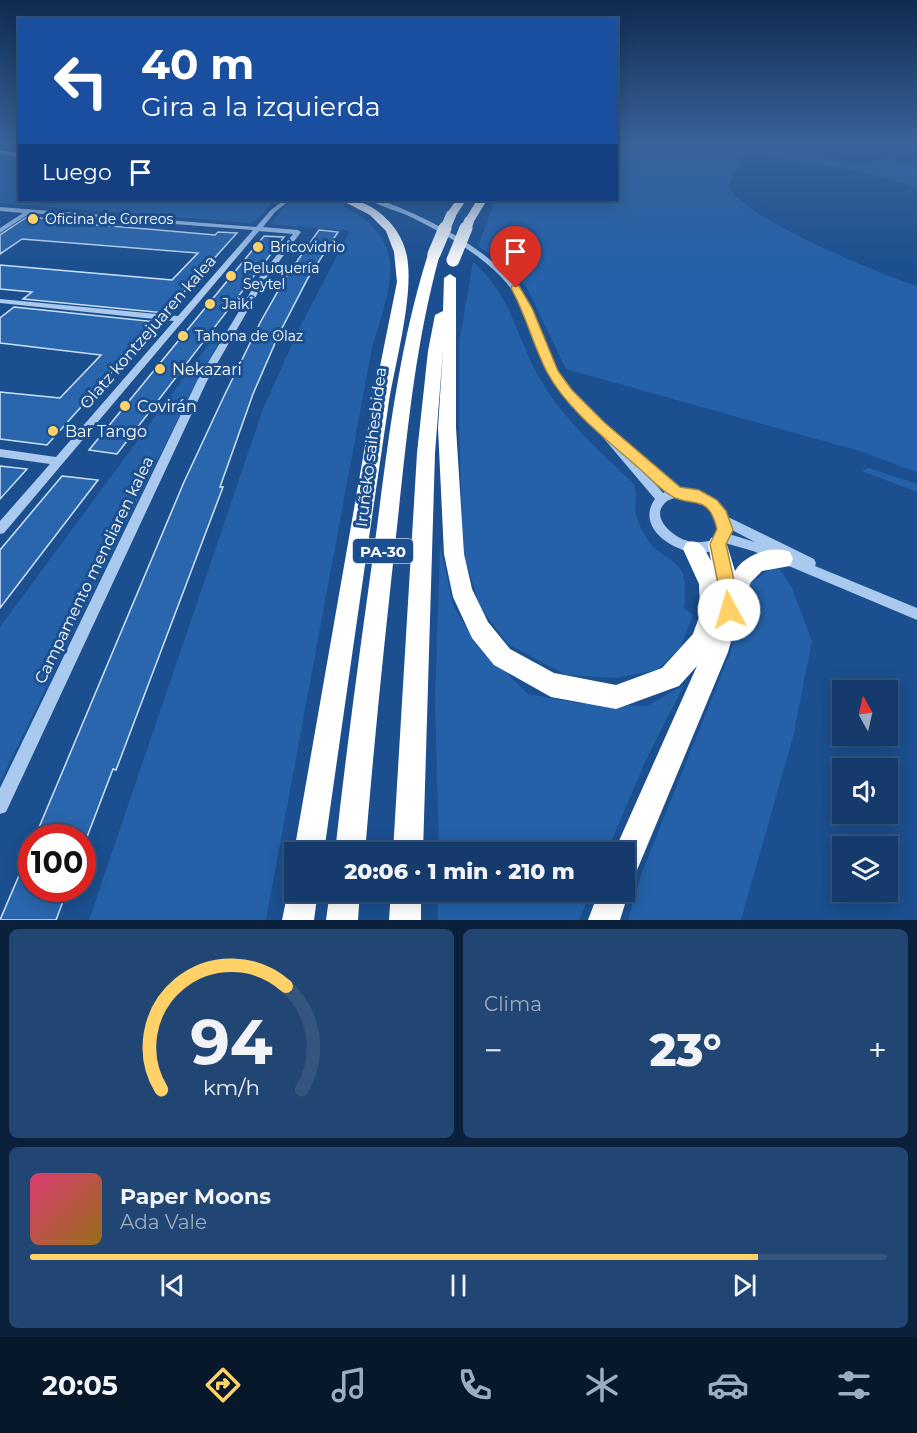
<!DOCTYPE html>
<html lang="es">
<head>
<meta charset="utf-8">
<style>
	body { margin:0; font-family:Montserrat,sans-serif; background:#214673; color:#f1f3f6; height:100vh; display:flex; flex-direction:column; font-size:22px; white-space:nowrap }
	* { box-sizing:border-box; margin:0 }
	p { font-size:20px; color:#9dadc1 }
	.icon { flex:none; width:33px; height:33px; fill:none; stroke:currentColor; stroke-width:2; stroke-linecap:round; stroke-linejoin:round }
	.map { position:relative; height:920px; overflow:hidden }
	.details { display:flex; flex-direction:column; gap:9px; padding:9px; background:#0b203b; flex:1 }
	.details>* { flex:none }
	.guide { position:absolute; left:18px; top:18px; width:600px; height:183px; border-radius:0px; box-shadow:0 3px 15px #0003,0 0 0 2px #33557e; background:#1a4fa0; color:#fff; overflow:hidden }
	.needle { width:39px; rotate:352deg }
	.fabs { position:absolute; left:832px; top:680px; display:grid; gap:12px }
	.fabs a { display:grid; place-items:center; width:66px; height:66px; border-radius:0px; background:#143b6b; box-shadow:0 3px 15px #0003,0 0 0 2px #33557e; font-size:30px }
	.speed { position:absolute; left:18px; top:824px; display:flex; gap:12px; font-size:30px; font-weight:700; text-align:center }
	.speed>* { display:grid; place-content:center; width:78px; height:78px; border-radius:50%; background:#143b6b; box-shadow:0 3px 15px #0003,0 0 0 2px #33557e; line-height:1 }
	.speed .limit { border:9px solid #d22; background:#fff; color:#111 }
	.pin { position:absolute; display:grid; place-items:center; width:51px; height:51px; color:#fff; margin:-62px -26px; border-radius:50% 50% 50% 0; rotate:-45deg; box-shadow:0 0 6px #0007 }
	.pin .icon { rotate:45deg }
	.me { position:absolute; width:66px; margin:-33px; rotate:354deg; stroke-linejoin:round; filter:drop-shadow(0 0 4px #0008) }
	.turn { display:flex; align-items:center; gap:21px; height:126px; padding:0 24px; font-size:27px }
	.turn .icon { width:78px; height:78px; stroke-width:2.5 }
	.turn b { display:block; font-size:42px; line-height:51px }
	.then { display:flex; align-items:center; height:57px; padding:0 24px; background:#0003; gap:12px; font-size:22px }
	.big { font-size:45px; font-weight:800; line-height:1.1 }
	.details .widget { flex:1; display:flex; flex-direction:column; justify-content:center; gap:9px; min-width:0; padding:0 21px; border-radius:9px; background:#214673 }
	.details .dial { align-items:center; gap:0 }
	.dial svg { height:156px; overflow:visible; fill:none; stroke:#33557e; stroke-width:7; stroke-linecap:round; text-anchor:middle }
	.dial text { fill:#f1f3f6; stroke:none }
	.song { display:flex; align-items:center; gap:18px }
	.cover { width:72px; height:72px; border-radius:9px; background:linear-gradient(135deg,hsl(340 70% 55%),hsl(40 70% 35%)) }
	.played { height:6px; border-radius:3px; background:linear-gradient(90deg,#ffd166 85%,#33557e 85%) }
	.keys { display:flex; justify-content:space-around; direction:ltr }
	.heat { display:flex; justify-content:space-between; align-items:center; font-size:33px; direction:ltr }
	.details .tiles { flex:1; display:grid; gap:9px; grid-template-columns:1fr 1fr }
	.widget:last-child { grid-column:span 2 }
	.trip { position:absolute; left:284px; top:842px; width:351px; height:60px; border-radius:0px; background:#143b6b; box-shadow:0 3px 15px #0003,0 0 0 2px #33557e; font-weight:800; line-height:60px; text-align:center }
	.tab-bar { display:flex; height:96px; justify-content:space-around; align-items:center; background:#08182b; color:#9dadc1 }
	.tab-bar .icon { width:42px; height:42px }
	.tab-bar .on { color:#ffd166 }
	.tab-bar b { font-size:27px; color:#f1f3f6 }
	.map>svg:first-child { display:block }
	.green { fill:#2461a8 }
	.building { fill:#2a66ad; stroke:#cfe3fa; stroke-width:1.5 }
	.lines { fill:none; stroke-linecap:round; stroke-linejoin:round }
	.minor { fill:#a9c9ee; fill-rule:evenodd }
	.highway { fill:#fff; fill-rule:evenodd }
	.highway-bridge-far1 { stroke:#fff; stroke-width:10 }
	.highway-bridge { stroke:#fff; stroke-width:13 }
	.route { fill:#ffd166; stroke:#a68842; stroke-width:1.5 }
	.poi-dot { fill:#ffd166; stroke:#1b4f8f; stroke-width:2 }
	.labels { text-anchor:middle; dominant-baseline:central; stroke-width:6; stroke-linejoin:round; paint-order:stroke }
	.far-poi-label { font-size:14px; fill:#fff; stroke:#1b4f8f; text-anchor:start }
	.shield { fill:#1b4f8f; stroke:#bbcadd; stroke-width:1.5 }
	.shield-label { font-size:15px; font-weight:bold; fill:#fff }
	.street-label { font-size:16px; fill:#fff; stroke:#1b4f8f }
	.poi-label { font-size:16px; fill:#fff; stroke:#1b4f8f; text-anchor:start }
</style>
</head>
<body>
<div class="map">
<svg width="917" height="920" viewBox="0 0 917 920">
	<rect width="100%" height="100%" fill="#1b4f8f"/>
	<!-- green -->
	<path class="green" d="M 617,142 L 803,142 L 798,151 C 825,156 855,167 883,159 C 888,157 899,148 907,144 L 906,142 L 916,142 L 906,153 L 895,160 L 917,167 L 917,187 L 846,168 L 751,155 L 741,156 L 729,186 C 738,216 884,276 917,286 L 917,472 L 859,451 L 566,369 L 527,288 L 505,265 L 478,246 L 495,200 L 616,200 Z
		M 0,155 L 19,157 L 20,200 L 274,200 L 256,221 L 250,223 L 0,203 Z
		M 295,200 L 331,200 L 345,203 L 344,207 C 413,241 389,289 372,348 L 266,920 L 89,920 L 263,409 L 298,331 L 350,231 L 270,224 L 289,202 Z
		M 473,262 C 513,296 517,342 543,384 C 566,422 602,453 633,483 C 638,493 635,499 635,510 C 636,517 640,526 643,532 C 663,570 692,549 684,608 L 693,615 L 681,647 L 657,670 L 616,678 L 566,675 L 508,644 L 480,607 L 463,552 L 459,425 L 459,344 Z
		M 217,333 L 224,333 L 187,400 L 0,782 L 0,627 Z
		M 869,468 L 917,484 L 917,492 L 862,471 Z
		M 440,545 L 454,608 L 478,645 L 528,694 L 577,703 L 647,706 L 684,685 L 645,762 L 607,852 L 439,852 L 435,702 Z
		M 771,569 L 780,569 L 792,588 L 812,641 L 793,737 L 741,920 L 628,920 L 642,872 L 731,651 L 749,584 Z
		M 438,891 L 591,891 L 579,920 L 438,920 Z"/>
	<!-- building -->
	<path class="building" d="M 27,217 L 50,219 L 46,221 L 147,229 L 215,235 L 218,232 L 237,233 L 165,313 L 23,299 L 32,292 L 0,289 L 0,265 L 172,280 L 198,253 L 22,239 L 0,254 L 0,235 Z
		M 319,230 L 338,232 L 308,278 L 279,334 L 253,394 L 220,487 L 223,487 L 116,770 L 113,769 L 87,837 L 35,837 L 184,482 L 225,394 L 261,321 L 286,277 Z
		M 264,236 L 284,237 L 117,454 L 89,450 Z
		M 14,307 L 157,322 L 47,445 L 0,439 L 0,392 L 60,398 L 101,355 L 0,343 L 0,318 Z
		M 0,466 L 27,469 L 0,499 Z
		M 62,476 L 98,480 L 0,608 L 0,550 Z
		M 32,845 L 32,888 L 68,888 L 56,920 L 0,920 Z"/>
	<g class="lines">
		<!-- minor -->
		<path class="minor" d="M 0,150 L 20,153 L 20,157 L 0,154 Z
			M 284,200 L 290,200 L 275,212 L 263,227 L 298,230 L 301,232 L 266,279 L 207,381 L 6,812 L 0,814 L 0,788 L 197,381 L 259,278 L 293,234 L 259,231 L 4,533 L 0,534 L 0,521 L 50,464 L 0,457 L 0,449 L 56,457 L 174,321 L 0,303 L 0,299 L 178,316 L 253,230 L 30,213 L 0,233 L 0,228 L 23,213 L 0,211 L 0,207 L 256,227 L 271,210 Z
			M 370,200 C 381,199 394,205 405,210 C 452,230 505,261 531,307 C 543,328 545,354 559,374 C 574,396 594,413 612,433 L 617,433 L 679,488 L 697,492 L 710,498 L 719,504 L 728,517 L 814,559 L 816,563 L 815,566 L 917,608 L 917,620 L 753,551 L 725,543 L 722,548 C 715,550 707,553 699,553 C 673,552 635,527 655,499 L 551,376 C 538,354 535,329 523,307 C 502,266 453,238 413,218 C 399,211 383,208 370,200 ZM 641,467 L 667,491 L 663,493 ZM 677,497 C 699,499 728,514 714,540 C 704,542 695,544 685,540 C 673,536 651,518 664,504 C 667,500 672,499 677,497 ZM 730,529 L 755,542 L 729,534 Z"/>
		<!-- highway -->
		<path class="highway" d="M 341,200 C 370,197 399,224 406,252 C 416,291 394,366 388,408 C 366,556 345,704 324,852 L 294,852 L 372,406 L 397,282 L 394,252 L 386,231 L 370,215 Z
			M 456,200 L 466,200 L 455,217 L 447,217 L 446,215 Z
			M 477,200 L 487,200 L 473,223 L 465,223 L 464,221 Z
			M 434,250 L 440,254 C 415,344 407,435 397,527 C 385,635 374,743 365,852 L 335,852 C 347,743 362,635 377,527 C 389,434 400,343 428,254 Z
			M 450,274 L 456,278 L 456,428 L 464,554 L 472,589 L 488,622 L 510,649 L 554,673 L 616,685 L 662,668 L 693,634 L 700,614 L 699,584 L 683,549 L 686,543 C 701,537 705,550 711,561 L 708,544 L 711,538 L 718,535 L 725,538 L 735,571 C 745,554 772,545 790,552 L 793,559 L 790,566 L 762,571 L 751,582 L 742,603 L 728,652 L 635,875 L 624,879 L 624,852 L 614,852 L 697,666 L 679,686 L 616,709 L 551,697 L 494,665 L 472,638 L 453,597 L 444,554 L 438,428 L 443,350 L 435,453 L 423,852 L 393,852 L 417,453 L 428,351 L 435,315 L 443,311 L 444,278 Z
			M 294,879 L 294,891 L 318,891 L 314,920 L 282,920 L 288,891 Z
			M 624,880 L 629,891 L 620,920 L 588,920 L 599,891 L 624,891 Z
			M 330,891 L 360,891 L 358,920 L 326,920 Z
			M 391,891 L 421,891 L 421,920 L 389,920 Z"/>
		<!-- highway-bridge-far1 -->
		<path class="highway-bridge-far1" d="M 445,229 L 451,215
			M 466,229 L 469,221"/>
		<!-- highway-bridge -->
		<path class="highway-bridge" d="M 434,254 L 445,228
			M 453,260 L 466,228"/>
	</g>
	<!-- sky -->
	<linearGradient id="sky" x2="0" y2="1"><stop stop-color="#0f2b4f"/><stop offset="0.53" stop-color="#39639b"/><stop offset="1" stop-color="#39639b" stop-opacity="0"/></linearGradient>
	<rect width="917" height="270" fill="url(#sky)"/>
	<!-- route -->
	<path class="route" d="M 512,286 L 519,286 L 532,308 L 558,371 L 572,390 L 605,423 L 680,487 L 699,490 L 717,500 L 726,511 L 733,530 L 726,544 L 739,603 L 735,616 L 729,619 L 723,616 L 720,610 L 722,603 L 710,544 L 717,529 C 708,491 690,509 670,495 C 660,489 651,479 642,471 C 611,443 567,410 547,372 C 533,345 526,315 511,288 Z"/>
	<!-- markers -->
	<g class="poi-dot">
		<circle cx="33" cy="219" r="6"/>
		<circle cx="258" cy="247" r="6"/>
		<circle cx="231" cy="276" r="6"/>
		<circle cx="210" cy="304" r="6"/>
		<circle cx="183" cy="336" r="6"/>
		<circle cx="160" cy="369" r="6"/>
		<circle cx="125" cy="406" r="6"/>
		<circle cx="53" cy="431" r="6"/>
	</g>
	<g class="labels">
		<!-- far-poi labels -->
		<g class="far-poi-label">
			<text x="45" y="219">Oficina de Correos</text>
			<text x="270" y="247">Bricovidrio</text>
			<text x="243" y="268">Peluquería<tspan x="243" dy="16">Seytel</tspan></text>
			<text x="222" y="304">Jaiki</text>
			<text x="195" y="336">Tahona de Olaz</text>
		</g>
		<!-- shield labels -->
		<rect class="shield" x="353" y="539" width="60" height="24" rx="4.5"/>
		<g class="shield-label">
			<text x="383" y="551">PA-30</text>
		</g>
		<!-- street labels -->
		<g class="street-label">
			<text transform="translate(148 332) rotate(-49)">Olatz kontzejuaren kalea</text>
			<text transform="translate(371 447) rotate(-83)">Iruñeko saihesbidea</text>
			<text transform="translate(94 570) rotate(-64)">Campamento mendiaren kalea</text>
		</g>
		<!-- poi labels -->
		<g class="poi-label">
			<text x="172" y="369">Nekazari</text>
			<text x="137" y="406">Covirán</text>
			<text x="65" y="431">Bar Tango</text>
		</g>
	</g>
</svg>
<div class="fabs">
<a><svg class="needle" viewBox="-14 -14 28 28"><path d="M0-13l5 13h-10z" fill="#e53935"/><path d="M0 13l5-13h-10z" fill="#9dadc1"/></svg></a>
<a><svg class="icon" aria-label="sound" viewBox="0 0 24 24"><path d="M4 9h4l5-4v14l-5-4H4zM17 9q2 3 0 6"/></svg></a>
<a><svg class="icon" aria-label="layers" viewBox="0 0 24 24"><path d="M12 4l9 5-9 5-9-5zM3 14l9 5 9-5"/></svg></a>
</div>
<div class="speed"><div class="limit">100</div></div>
<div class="pin" style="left:516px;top:288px;background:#d93025"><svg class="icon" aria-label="arrive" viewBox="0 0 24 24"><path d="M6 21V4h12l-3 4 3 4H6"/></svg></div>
<svg class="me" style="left:729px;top:610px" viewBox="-20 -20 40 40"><circle r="19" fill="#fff"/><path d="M0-13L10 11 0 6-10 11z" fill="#ffd166"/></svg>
<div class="trip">20:06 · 1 min · 210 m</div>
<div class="guide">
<div class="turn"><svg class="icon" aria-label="left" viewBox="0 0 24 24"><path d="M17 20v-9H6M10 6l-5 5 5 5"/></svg><div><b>40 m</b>Gira a la izquierda</div></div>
<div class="then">Luego<svg class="icon" aria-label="arrive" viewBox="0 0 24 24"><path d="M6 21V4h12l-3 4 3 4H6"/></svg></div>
</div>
</div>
<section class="details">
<div class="tiles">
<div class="widget dial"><svg viewBox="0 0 100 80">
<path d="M14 69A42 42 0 1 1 86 69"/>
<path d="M14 69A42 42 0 0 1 78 16" stroke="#ffd166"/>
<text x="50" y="56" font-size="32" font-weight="700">94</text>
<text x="50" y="72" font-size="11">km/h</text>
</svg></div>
<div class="widget"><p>Clima</p>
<div class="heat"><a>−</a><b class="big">23°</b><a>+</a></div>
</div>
<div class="widget">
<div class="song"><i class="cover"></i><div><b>Paper Moons</b><p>Ada Vale</p></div></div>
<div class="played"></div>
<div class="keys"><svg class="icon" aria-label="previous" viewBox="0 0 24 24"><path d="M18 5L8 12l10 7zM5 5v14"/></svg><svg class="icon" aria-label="pause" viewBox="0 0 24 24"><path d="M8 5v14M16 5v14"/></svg><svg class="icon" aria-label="next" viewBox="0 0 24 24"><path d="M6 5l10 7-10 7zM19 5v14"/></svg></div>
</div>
</div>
</section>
<nav class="tab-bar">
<b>20:05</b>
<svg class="icon on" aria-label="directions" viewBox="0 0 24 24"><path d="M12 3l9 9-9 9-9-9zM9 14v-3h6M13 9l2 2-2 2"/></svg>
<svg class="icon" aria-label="music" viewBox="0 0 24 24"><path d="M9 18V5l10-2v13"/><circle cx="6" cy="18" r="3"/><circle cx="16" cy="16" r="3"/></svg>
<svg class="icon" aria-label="phone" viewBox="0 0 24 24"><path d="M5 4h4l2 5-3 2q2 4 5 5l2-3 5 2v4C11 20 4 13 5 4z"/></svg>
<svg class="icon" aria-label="climate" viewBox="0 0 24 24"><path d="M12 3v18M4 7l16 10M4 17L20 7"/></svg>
<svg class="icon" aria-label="car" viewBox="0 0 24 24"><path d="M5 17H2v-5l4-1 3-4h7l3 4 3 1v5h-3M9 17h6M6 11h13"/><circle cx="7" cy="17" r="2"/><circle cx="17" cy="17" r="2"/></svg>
<svg class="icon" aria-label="filters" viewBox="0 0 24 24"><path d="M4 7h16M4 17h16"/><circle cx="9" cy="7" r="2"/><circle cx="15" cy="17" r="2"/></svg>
</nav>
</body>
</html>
